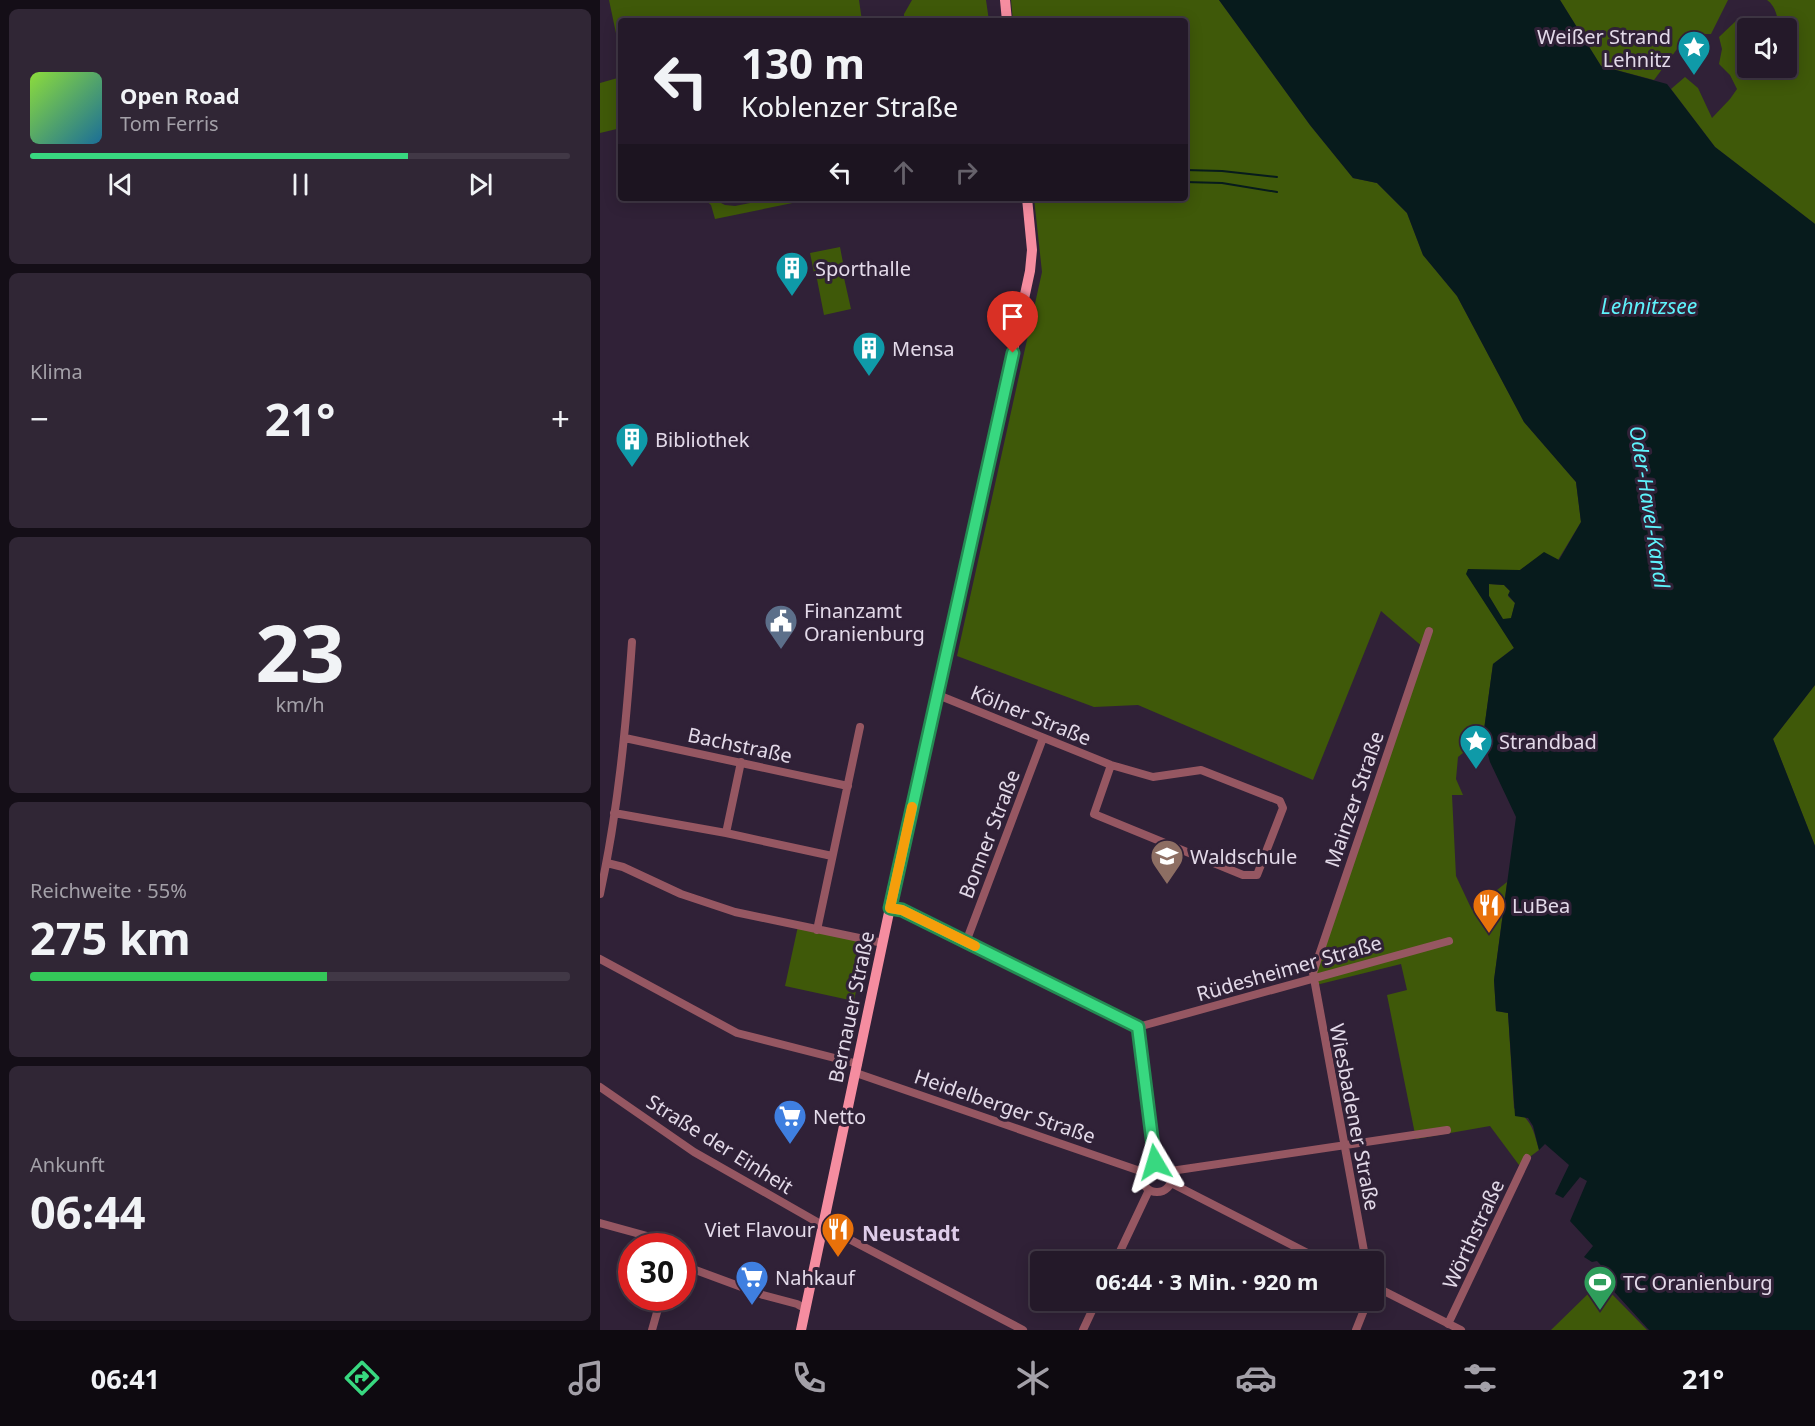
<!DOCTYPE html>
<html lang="de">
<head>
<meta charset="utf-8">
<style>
	body { margin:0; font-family:"Noto Sans",sans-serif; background:#302635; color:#f1f3f6; height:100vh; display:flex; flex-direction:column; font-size:22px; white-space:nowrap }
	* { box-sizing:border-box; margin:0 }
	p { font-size:20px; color:#a3a0a8 }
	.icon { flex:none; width:33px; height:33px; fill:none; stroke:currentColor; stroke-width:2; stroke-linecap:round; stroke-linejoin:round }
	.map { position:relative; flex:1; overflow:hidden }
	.side { display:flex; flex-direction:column; gap:9px; padding:9px; background:#140e17; width:600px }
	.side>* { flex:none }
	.hud { position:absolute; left:18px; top:18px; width:570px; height:183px; border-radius:6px; box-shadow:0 3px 15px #0003,0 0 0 2px #413846; background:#241929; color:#f1f3f6; overflow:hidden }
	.fabs { position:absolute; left:1137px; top:18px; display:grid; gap:12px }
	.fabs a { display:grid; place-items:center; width:60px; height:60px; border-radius:6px; background:#241929; box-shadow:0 3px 15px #0003,0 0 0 2px #413846; font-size:30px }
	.speed { position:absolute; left:18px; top:1233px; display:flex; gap:12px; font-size:30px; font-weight:700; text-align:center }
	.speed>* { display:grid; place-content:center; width:78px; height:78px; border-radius:50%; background:#241929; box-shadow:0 3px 15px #0003,0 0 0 2px #413846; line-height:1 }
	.speed .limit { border:9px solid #d22; background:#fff; color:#111 }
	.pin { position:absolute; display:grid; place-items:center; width:51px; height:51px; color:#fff; margin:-62px -26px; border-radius:50% 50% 50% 0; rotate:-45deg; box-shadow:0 0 6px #0007 }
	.pin .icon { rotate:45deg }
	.me { position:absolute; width:66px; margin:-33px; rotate:353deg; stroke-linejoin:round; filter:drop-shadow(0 0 4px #0008) }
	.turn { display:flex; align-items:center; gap:21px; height:126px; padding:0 24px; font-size:27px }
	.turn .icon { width:78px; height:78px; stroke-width:2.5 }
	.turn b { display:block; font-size:42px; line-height:51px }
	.lanes { display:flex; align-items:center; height:57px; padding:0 24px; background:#0003; justify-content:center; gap:30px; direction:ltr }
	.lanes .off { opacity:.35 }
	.big { font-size:45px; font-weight:700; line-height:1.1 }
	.side .card { flex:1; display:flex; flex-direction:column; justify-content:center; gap:9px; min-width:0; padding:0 21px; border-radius:9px; background:#302635 }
	.side .dial { align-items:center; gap:0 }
	.dial b { font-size:78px; line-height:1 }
	.song { display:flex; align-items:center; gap:18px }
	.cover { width:72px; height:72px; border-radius:9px; background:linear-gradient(135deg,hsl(90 70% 55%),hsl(200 70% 35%)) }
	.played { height:6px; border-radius:3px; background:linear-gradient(90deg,#38d880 70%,#413846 70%) }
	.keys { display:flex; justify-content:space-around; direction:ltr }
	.heat { display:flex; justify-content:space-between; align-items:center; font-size:33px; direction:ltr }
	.charge { height:9px; border-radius:4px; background:linear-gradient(90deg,#34c759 55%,#413846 0) }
	.trip { position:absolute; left:430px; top:1251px; width:354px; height:60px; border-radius:6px; background:#241929; box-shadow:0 3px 15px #0003,0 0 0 2px #413846; font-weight:700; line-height:60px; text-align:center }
	.menu { display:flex; height:96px; justify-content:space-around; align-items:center; background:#0e0a10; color:#a3a0a8 }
	.menu .icon { width:42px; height:42px }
	.menu .active { color:#38d880 }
	.menu b { font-size:27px; color:#f1f3f6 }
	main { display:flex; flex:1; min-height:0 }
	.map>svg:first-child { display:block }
	.green { fill:#3f5909 }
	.water { fill:#071b1c; fill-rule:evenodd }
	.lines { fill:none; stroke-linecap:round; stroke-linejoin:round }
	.stream { stroke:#071b1c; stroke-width:2 }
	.minor { stroke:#965762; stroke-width:8 }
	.major { stroke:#f58da0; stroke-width:10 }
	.route-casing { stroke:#248c53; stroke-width:15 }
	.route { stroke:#38d880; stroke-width:10 }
	.slow { stroke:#f59e0b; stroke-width:10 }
	.labels { text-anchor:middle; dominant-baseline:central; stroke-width:6; stroke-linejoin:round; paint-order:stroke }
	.poi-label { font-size:20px; fill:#e3dae9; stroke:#302137; text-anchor:start }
	.street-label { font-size:20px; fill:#e3dae9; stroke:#302137 }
	.water-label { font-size:21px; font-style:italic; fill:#5ef3fc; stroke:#302137 }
	.neighbourhood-label { font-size:21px; font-weight:bold; fill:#decce9; stroke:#302137 }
</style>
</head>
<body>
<main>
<section class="side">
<div class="card">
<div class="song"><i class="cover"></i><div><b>Open Road</b><p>Tom Ferris</p></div></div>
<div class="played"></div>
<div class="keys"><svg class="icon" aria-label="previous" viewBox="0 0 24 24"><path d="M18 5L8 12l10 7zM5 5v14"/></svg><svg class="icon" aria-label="pause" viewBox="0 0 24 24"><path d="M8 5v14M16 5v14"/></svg><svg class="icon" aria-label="next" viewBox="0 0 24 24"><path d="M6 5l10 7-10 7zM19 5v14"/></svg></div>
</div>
<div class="card"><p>Klima</p>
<div class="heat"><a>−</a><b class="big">21°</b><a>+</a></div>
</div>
<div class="card dial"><b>23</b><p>km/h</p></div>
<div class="card"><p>Reichweite · 55%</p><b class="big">275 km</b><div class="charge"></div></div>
<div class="card"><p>Ankunft</p><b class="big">06:44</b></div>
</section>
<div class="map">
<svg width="1215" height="1330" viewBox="0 0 1215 1330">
	<rect width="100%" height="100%" fill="#302137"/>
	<!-- green -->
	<path class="green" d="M 9,0 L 259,0 L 262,21 L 21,21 L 21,57 Z
		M 312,0 L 386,0 L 389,21 L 304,21 L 304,14 Z
		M 411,0 L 619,0 L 710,125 L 753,178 L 777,183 L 807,213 L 823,255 L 857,296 L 924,422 L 976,482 L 981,522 L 958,560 L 944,553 L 920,570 L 867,574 L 914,648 L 893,664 L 883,737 L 858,757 L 856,779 L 863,795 L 852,795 L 856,876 L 872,910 L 907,882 L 894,980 L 896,1011 L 908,1013 L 914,1108 C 933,1122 933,1129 939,1150 L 919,1165 L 890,1126 L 816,1139 L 787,995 L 807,990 L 801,964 L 712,986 L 824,648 L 781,611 L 713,780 L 538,705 L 494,707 L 357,656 L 442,272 L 434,198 L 585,198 L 585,21 L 413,21 Z
		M 960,0 L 1128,0 L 1111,34 L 1102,34 L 1097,42 L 1088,47 L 1080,45 L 1054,80 L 1001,66 Z
		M 1167,0 L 1215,0 L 1215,224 L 1115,147 L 1071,89 L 1085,77 L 1098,88 L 1112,118 L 1130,99 L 1137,89 L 1130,75 L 1119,64 L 1122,49 L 1119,37 L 1138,19 L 1141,23 L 1147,20 L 1155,28 L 1148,28 L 1148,68 L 1186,68 L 1186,28 L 1179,28 C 1178,19 1176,6 1167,0 Z
		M 21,77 L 21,128 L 0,133 L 0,83 Z
		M 103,198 L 111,198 L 125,205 L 135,206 L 176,198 L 217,198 L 115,219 L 111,205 Z
		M 240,247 L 244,268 L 214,273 L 210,253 Z
		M 242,269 L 251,309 L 224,315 L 216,274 Z
		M 889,584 L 904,585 L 910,591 L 908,596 L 915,603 L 911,619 L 903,620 L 889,596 Z
		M 1215,685 L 1215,846 L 1173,739 Z
		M 198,926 L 266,940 L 254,1001 L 185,986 Z
		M 1007,1289 L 1047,1330 L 951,1330 L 991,1291 Z"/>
	<!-- water -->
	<path class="water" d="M 619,0 L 960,0 L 1001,66 L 1067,84 L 1115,147 L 1215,224 L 1215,685 L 1173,739 L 1215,846 L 1215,1330 L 1049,1330 L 1008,1285 L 1013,1278 L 997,1261 L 992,1262 L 984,1257 L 993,1246 L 970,1221 L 987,1181 L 980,1177 L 963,1198 L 955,1194 L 969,1165 L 945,1144 L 939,1150 L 933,1126 L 928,1118 L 915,1116 L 908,1013 L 896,1011 L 894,980 L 916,817 L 890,762 L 883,737 L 893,664 L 914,648 L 866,574 L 868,569 L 920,570 L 944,552 L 959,560 L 981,522 L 976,482 L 924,422 L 857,296 L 823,255 L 807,213 L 777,183 L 753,178 L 710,125 ZM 889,584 L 904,585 L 910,591 L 908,595 L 915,603 L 911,618 L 903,619 L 889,596 Z"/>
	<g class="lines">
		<!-- stream -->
		<path class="stream" d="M 585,170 L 622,171 L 677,177
			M 585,182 L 622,183 L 677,192"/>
		<!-- minor -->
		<path class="minor" d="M 338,695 L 511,765 L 553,777 L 601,770 L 680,801 L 683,808 L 657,875 L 643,875 L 494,814 L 511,765
			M 25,738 L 248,786
			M 14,813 L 126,833 L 232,856
			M 126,833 L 141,762
			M 7,863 L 23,867 L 81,894 L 135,912 L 283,943
			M 0,894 C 18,811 26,727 32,642
			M 290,908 L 302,910 L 538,1027
			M 217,930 L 260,727
			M 366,942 L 443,738
			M 0,959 L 137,1033 L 258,1064
			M 538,1027 L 849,941
			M 538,1027 L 555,1162
			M 256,1073 L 543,1172
			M 0,1087 L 94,1152 L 224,1226 L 423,1330
			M542 1177a15 15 0 1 1 30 0a15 15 0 1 1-30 0Z
			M 571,1171 L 847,1130
			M 571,1183 L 725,1262
			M 0,1223 L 58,1239 L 63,1246
			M 515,1262 L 549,1190
			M 766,1262 L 713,973 L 829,631
			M 82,1265 L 163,1295 L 197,1304 L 206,1309
			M 774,1286 L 861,1330
			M 848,1324 L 927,1158
			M 52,1330 L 61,1298
			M 483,1330 L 497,1300
			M 756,1330 L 768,1300"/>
		<!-- major -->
		<path class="major" d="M 405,0 L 407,21
			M 201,1330 L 307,827 L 347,656 L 430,271 L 432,250 L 427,198"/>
	</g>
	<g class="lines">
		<defs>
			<path id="route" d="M 413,353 L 290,908 L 302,910 L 538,1027 L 555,1162"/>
		</defs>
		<!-- route casing -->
		<use href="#route" class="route-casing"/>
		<!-- route -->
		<use href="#route" class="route"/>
		<!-- slow -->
		<path class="slow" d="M 312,807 L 290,908 L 302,910 L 375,946"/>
	</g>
	<!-- icons -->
	<defs>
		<symbol id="sight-pin" viewBox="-11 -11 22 30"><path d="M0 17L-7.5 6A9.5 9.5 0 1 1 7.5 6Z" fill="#0f9aa8" stroke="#302137"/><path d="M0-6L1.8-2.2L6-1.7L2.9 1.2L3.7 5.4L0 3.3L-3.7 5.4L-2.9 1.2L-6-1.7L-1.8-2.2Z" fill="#fff"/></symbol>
		<symbol id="building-pin" viewBox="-11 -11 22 30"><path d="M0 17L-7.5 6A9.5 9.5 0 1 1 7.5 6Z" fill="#0f9aa8" stroke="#302137"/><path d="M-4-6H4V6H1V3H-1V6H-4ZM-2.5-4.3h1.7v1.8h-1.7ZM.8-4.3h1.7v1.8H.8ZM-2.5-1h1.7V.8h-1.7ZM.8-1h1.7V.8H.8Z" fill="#fff"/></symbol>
		<symbol id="civic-pin" viewBox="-11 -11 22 30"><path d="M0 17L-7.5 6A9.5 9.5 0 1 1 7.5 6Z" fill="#5c6f8a" stroke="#302137"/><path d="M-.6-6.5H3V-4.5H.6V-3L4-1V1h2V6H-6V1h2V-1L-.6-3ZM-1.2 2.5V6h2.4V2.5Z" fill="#fff"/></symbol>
		<symbol id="school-pin" viewBox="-11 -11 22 30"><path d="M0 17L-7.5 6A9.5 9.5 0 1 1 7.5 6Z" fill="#8d6e63" stroke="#302137"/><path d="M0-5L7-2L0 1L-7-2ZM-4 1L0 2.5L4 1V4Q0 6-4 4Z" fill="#fff"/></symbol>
		<symbol id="restaurant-pin" viewBox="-11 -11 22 30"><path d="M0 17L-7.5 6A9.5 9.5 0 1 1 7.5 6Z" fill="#e8710a" stroke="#302137"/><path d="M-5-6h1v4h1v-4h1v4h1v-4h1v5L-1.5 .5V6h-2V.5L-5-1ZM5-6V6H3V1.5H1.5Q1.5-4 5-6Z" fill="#fff"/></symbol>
		<symbol id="supermarket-pin" viewBox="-11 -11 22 30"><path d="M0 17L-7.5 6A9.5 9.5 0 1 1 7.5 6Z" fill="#3f7fe0" stroke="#302137"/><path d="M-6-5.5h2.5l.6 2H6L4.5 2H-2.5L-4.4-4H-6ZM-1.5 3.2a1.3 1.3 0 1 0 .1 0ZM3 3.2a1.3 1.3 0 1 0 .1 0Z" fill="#fff"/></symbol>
		<symbol id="stadium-pin" viewBox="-11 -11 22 30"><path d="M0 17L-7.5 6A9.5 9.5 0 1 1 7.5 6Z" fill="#2e9e5b" stroke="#302137"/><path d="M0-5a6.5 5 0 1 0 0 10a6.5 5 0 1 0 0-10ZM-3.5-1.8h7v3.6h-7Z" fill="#fff"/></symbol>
	</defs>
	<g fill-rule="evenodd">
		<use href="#sight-pin" x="1075" y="28" width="38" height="52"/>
		<use href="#building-pin" x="173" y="249" width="38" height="52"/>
		<use href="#building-pin" x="250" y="329" width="38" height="52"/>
		<use href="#building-pin" x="13" y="420" width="38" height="52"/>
		<use href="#civic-pin" x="162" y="602" width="38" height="52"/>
		<use href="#sight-pin" x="857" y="722" width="38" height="52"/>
		<use href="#school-pin" x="548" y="837" width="38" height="52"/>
		<use href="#restaurant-pin" x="870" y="886" width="38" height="52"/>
		<use href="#supermarket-pin" x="171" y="1097" width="38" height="52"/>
		<use href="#restaurant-pin" x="219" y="1210" width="38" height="52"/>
		<use href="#supermarket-pin" x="133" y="1258" width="38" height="52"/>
		<use href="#stadium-pin" x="981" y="1263" width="38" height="52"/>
	</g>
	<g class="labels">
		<!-- poi labels -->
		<g class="poi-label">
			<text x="1071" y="36" text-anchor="end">Weißer Strand<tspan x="1071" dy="23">Lehnitz</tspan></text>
			<text x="215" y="268">Sporthalle</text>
			<text x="292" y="348">Mensa</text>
			<text x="55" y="439">Bibliothek</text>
			<text x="204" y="610">Finanzamt<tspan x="204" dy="23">Oranienburg</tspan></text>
			<text x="899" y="741">Strandbad</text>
			<text x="590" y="856">Waldschule</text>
			<text x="912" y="905">LuBea</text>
			<text x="213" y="1116">Netto</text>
			<text x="215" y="1229" text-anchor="end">Viet Flavour</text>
			<text x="175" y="1277">Nahkauf</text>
			<text x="1023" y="1282">TC Oranienburg</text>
		</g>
		<!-- street labels -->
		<g class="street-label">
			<text transform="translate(431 715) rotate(22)">Kölner Straße</text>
			<text transform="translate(140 745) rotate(12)">Bachstraße</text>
			<text transform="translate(754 799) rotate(-71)">Mainzer Straße</text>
			<text transform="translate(389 834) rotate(-69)">Bonner Straße</text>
			<text transform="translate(689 968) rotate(-16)">Rüdesheimer Straße</text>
			<text transform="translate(251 1007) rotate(-78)">Bernauer Straße</text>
			<text transform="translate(405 1106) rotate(19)">Heidelberger Straße</text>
			<text transform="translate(755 1117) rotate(79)">Wiesbadener Straße</text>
			<text transform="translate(120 1144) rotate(32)">Straße der Einheit</text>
			<text transform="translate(873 1234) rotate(-65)">Wörthstraße</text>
		</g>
		<!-- water labels -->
		<g class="water-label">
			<text x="1049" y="306">Lehnitzsee</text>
			<text transform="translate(1050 507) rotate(81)">Oder-Havel-Kanal</text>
		</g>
		<!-- neighbourhood labels -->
		<g class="neighbourhood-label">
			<text x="311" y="1233">Neustadt</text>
		</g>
	</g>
</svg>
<div class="fabs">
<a><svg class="icon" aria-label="sound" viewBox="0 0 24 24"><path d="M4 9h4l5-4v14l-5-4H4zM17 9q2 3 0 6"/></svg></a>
</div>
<div class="speed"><div class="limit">30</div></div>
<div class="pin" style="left:413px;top:353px;background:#d93025"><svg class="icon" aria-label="arrive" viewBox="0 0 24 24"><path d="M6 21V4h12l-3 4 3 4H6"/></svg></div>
<svg class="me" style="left:555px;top:1162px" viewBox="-20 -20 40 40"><path d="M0-17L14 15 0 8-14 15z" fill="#38d880" stroke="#fff" stroke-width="4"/></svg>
<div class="trip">06:44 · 3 Min. · 920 m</div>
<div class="hud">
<div class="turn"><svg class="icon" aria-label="left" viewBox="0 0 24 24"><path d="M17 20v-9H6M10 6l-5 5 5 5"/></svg><div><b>130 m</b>Koblenzer Straße</div></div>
<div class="lanes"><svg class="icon" aria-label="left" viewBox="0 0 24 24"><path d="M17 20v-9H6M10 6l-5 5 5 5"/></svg><svg class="icon off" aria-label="ahead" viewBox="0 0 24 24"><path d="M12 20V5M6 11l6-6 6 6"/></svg><svg class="icon off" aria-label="right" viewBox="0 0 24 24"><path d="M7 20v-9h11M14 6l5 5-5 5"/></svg></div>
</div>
</div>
</main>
<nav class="menu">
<b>06:41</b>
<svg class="icon active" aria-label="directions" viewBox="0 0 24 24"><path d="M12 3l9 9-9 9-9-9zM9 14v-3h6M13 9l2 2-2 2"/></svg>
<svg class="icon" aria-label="music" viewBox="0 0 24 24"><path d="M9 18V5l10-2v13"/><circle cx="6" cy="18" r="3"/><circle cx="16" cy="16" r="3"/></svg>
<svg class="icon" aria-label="phone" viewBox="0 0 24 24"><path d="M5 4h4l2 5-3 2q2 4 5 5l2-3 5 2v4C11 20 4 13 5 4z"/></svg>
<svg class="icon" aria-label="climate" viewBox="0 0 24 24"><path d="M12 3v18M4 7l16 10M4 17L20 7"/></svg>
<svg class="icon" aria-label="car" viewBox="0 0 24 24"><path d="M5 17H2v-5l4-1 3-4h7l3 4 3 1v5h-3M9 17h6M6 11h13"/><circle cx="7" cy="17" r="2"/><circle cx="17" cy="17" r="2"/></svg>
<svg class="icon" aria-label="filters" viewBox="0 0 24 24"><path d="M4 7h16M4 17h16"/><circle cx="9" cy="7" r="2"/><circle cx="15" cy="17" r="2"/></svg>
<b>21°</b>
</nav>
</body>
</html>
